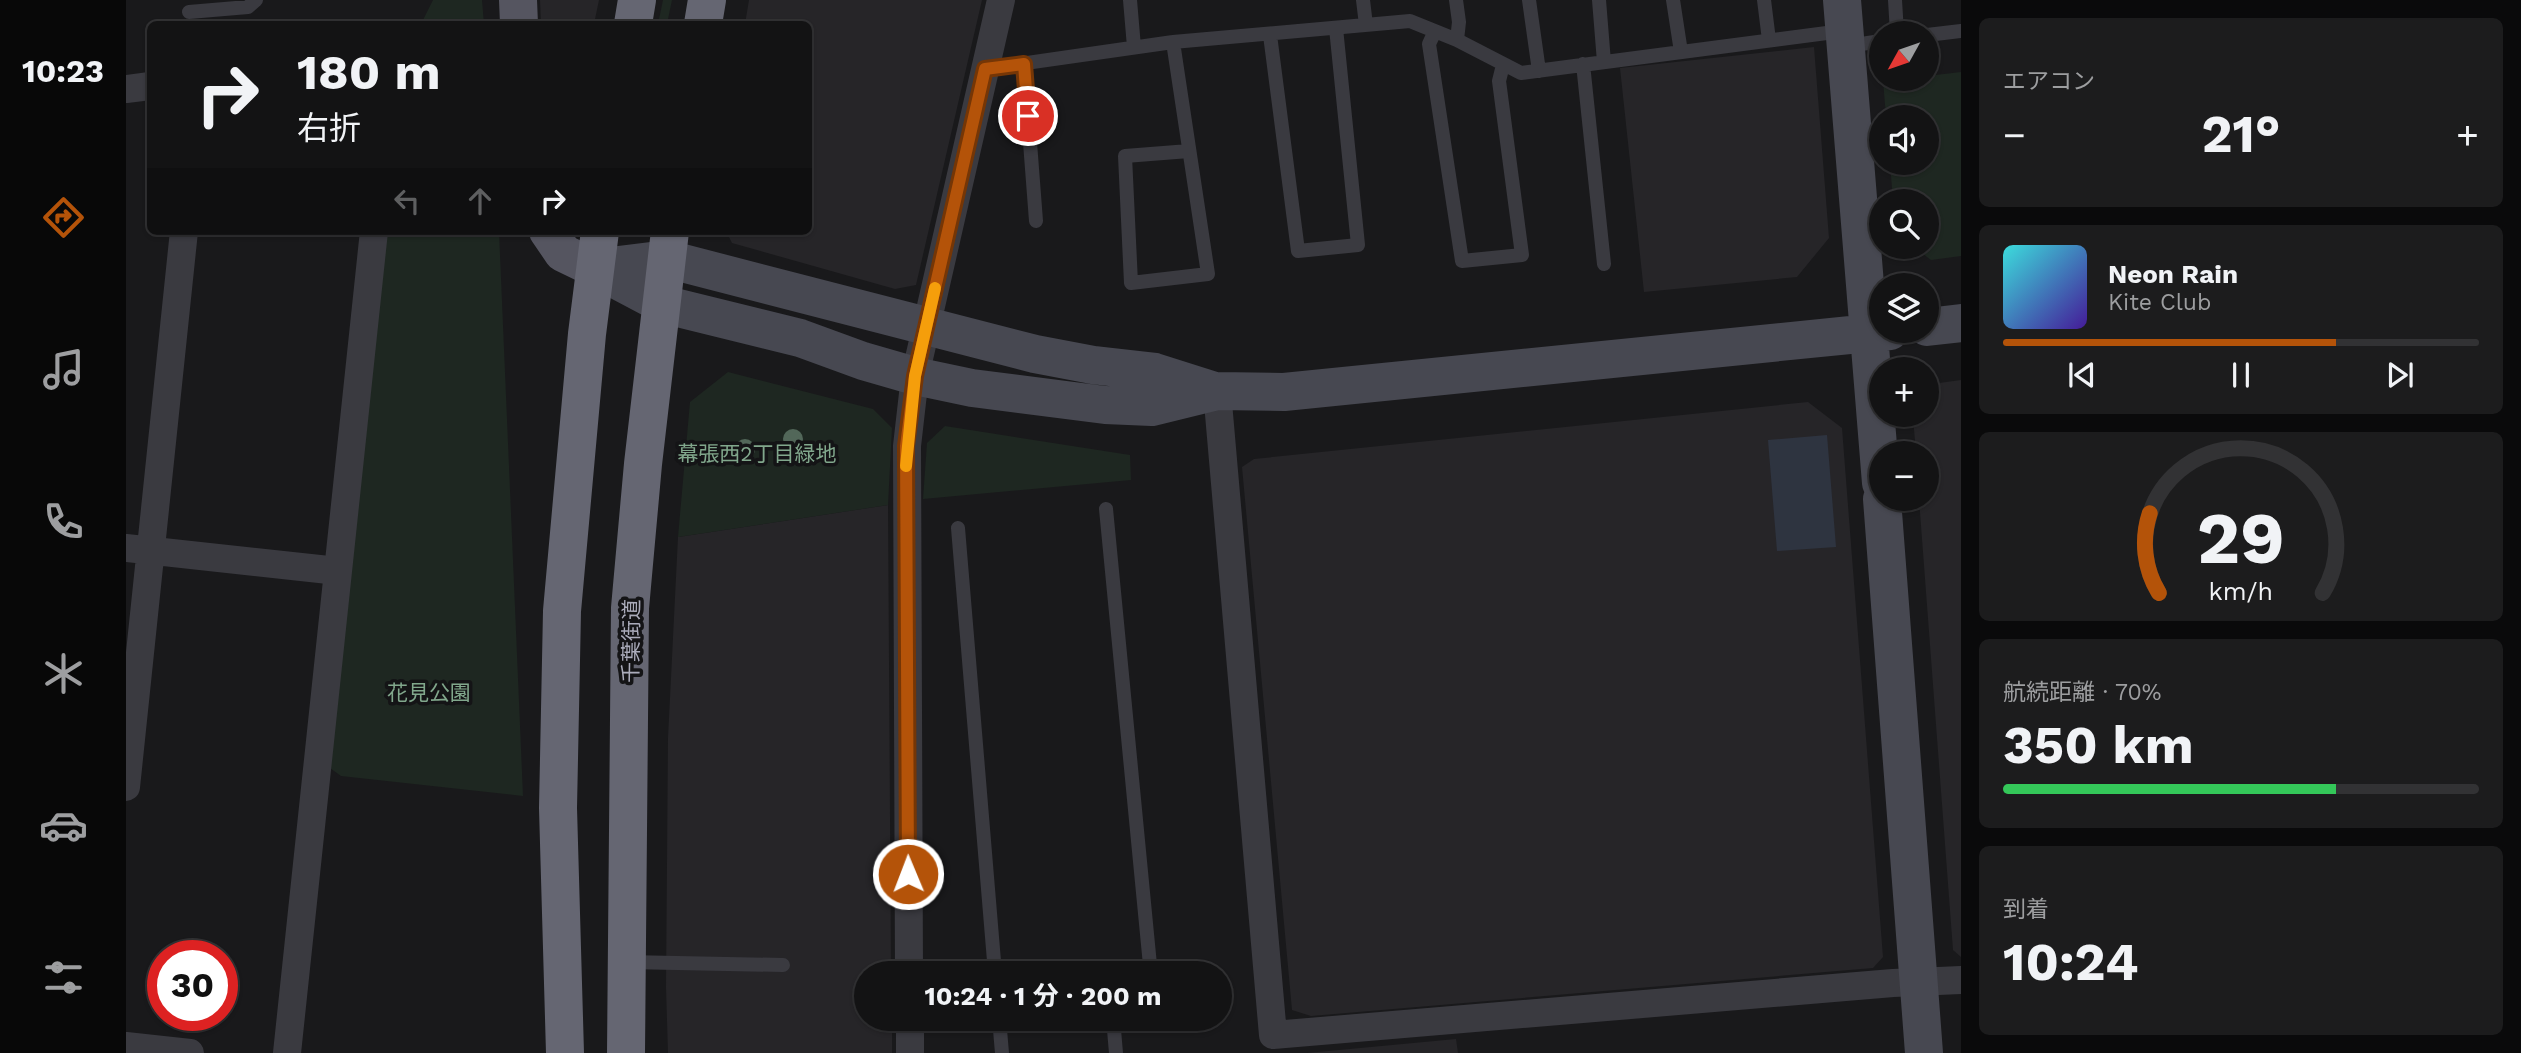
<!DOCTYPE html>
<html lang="ja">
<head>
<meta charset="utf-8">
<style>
	body { margin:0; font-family:"Work Sans","Noto Sans JP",sans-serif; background:#1c1c1d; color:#f1f3f6; height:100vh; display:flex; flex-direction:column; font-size:26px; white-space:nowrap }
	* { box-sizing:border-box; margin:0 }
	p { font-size:23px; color:#9d9ea0 }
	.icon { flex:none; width:38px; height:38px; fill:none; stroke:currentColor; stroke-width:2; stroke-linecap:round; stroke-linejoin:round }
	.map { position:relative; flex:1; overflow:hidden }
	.side { display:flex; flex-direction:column; gap:18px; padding:18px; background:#0a0a0b; width:560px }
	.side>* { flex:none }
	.top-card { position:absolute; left:21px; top:21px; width:665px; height:214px; border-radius:10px; box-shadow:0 2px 5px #0004,0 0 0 2px #323234; background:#131314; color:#f1f3f6; overflow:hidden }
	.needle { width:46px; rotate:230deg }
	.buttons { position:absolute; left:1743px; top:21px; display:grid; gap:14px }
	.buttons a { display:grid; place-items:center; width:70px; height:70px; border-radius:50%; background:#131314; box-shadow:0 2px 5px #0004,0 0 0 2px #323234; font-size:35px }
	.speed { position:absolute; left:21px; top:940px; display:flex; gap:14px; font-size:35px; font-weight:700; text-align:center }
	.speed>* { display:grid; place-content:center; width:91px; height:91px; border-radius:50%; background:#131314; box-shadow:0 2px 5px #0004,0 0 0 2px #323234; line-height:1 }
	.speed .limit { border:10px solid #d22; background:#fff; color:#111 }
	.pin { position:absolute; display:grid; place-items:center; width:60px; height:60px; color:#fff; margin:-30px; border:4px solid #fff; border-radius:50%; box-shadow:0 2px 7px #0007 }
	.me { position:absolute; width:77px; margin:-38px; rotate:359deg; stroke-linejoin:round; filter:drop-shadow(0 0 5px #0008) }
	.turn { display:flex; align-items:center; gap:24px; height:147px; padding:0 35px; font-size:32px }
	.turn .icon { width:91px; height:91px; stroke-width:2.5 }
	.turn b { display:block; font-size:49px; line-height:60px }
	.lanes { display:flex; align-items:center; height:66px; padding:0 35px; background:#0003; justify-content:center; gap:35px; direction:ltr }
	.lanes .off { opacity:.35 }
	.big { font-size:52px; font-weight:700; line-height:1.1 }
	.side .widget { flex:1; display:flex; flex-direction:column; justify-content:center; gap:10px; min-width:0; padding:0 24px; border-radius:10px; background:#1c1c1d }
	.side .dial { align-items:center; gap:0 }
	.dial svg { height:182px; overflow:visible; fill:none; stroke:#323234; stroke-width:7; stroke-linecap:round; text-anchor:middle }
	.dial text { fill:#f1f3f6; stroke:none }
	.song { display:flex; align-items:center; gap:21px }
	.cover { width:84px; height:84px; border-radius:10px; background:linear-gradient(135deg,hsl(180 70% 55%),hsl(260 70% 35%)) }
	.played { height:7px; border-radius:4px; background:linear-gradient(90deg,#b45309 70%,#323234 70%) }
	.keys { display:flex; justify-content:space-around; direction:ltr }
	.heat { display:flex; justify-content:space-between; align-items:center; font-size:38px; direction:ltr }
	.charge { height:10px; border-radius:5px; background:linear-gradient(90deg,#34c759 70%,#323234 0) }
	.trip { position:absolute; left:728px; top:961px; width:378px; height:70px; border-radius:35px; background:#131314; box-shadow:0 2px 5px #0004,0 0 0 2px #323234; font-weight:700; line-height:70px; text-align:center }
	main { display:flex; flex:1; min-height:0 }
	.tab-bar { display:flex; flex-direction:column; width:126px; justify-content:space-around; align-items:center; background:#080808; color:#9d9ea0 }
	.tab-bar .icon { width:49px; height:49px }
	.tab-bar .selected { color:#b45309 }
	.tab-bar b { font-size:32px; color:#f1f3f6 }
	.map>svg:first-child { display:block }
	.built { fill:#262528 }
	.green { fill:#1e2721 }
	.water { fill:#2e3440 }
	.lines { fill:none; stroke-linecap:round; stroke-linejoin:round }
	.lane { stroke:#3a3a40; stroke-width:14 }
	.street { stroke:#3a3a40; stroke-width:28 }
	.secondary { stroke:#474851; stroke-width:38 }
	.primary { stroke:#555560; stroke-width:38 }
	.highway { stroke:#656672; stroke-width:38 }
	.tree { fill:#526759 }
	.route-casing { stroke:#753606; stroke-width:18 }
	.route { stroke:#b45309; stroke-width:12 }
	.slow { stroke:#f59e0b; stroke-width:12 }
	.labels { text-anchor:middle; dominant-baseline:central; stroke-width:7; stroke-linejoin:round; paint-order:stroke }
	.park-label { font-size:21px; fill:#81a78c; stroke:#141416 }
	.street-label { font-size:21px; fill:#abacbb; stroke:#141416 }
</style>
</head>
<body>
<main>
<nav class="tab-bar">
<b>10:23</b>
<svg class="icon selected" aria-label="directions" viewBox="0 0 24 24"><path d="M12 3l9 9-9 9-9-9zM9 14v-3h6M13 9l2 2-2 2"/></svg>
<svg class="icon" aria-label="music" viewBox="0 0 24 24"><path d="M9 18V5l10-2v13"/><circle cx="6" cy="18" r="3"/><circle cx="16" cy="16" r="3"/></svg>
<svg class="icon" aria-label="phone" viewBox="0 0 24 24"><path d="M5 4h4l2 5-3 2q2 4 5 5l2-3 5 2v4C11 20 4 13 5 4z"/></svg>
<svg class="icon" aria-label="climate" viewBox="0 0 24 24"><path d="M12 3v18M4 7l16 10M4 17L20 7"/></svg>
<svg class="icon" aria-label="car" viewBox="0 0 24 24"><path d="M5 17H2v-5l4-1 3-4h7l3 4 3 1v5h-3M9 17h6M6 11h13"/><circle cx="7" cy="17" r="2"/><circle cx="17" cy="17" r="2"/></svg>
<svg class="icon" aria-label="filters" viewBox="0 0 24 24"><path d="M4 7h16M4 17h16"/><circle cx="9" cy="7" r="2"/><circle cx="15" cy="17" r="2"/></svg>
</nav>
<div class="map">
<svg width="1835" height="1053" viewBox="0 0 1835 1053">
	<rect width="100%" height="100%" fill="#19191b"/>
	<!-- built -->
	<path class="built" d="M 414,0 L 473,0 L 468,24 L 415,24 Z
		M 623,0 L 856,0 L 790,285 L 769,289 L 606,243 L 600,231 L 682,231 L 682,24 L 619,24 Z
		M 1688,47 L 1703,238 L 1671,277 L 1518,292 L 1494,68 Z
		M 1835,380 L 1835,957 L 1827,950 L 1793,499 L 1801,499 L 1801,453 L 1790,453 L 1787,417 L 1789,415 L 1801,415 L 1801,399 L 1813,383 Z
		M 1682,402 L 1716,428 L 1757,957 L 1747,968 L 1185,1016 L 1166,1010 L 1116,467 L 1128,459 Z
		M 762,505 L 765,973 L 740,973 L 740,1018 L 766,1019 L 766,1053 L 542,1053 L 540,987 L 542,738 L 552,537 Z
		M 1330,1039 L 1332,1053 L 1181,1053 Z"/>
	<!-- green -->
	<path class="green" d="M 307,0 L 356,0 L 358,24 L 295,24 Z
		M 537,0 L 546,0 L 541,24 L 532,24 Z
		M 1835,72 L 1835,256 L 1805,260 L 1788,247 L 1801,247 L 1801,201 L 1767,201 L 1764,163 L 1801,163 L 1801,117 L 1760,117 L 1757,80 L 1801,79 L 1801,76 Z
		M 261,231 L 373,231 L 397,796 L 215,776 L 204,768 Z
		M 602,372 L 747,409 L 766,428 L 762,505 L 552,537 L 564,402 Z
		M 819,426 L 1004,455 L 1005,480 L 797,499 L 801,443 Z"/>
	<!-- water -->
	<path class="water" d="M 1701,435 L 1710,547 L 1651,551 L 1642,440 Z"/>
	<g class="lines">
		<!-- lane -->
		<path class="lane" d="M 1004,0 L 1008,47
			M 1237,0 L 1240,25
			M 1330,0 L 1333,22 L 1331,40
			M 1403,0 L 1413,71
			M 1473,0 L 1478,62
			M 1547,0 L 1555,52
			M 1638,0 L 1643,40
			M 1769,0 L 1771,33
			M 63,12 L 122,7 L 130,0
			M 1309,31 L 1303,44 L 1336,261 L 1396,255 L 1373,81 L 1377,65
			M 1144,35 L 1172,251 L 1232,245 L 1210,28
			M 1801,35 L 1835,31
			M 1047,42 L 1082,274 L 1005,283 L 999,156 L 1063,151
			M 1722,46 L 1755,41
			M 898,64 L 910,221
			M 1457,64 L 1478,264
			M 859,69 L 1047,42 L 1284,21 L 1331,40 L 1395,73 L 1716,31
			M 980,509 L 1024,965 L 1018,973
			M 832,528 L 869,973
			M 501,962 L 657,965
			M 873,1018 L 876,1053
			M 987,1018 L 990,1053"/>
		<!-- street -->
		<path class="street" d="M 0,89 L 24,86
			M 1091,391 L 1147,1035 L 1767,983 L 1835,980
			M 0,548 L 212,571
			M 0,787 L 58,231
			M 783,973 L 781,446 L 789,376 L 875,0
			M 784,1018 L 784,1053
			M 0,1046 L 64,1053
			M 161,1053 L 248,231"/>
		<!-- secondary -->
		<path class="secondary" d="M 1716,0 L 1755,483
			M 468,268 L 536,304 L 674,338 L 737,361 L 789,376 L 846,388 L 979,405 L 1026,407 L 1091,391 L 1158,392 L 1764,331
			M 468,268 L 541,259 L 909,354 L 967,365 L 1029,372 L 1089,391
			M 1801,327 L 1835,323
			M 1756,499 L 1798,1053"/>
		<!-- primary -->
		<path class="primary" d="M 392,0 L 393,24
			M 422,231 L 437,253 L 468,268"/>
		<!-- highway -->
		<path class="highway" d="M 507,24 L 511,0
			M 577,24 L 581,0
			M 439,1053 L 432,808 L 436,611 L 461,334 L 474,231
			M 500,1053 L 504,608 L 517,464 L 544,231"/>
	</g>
	<!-- trees -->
	<g class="tree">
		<circle cx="667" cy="439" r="10"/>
		<circle cx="619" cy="449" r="10"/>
	</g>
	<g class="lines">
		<defs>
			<path id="route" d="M 782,874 L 780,446 L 789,376 L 859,69 L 898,64 L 902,116"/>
		</defs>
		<!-- route casing -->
		<use href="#route" class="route-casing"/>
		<!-- route -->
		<use href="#route" class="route"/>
		<!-- slow -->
		<path class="slow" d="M 780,466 L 789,376 L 809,288"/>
	</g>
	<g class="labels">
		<!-- park labels -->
		<g class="park-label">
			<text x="631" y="453">幕張西2丁目緑地</text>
			<text x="303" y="692">花見公園</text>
		</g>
		<!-- street labels -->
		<g class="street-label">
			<text transform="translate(505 641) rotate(-89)">千葉街道</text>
		</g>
	</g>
</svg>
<div class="buttons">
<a><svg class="needle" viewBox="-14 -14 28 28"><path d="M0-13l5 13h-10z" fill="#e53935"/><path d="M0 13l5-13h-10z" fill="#9d9ea0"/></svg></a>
<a><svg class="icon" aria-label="sound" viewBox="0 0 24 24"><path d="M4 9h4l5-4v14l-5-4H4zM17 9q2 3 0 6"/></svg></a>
<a><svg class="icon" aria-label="search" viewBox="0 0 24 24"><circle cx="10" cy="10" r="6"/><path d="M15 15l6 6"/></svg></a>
<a><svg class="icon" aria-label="layers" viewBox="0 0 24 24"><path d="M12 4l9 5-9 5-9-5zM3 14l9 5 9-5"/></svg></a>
<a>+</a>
<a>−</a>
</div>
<div class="speed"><div class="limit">30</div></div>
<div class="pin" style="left:902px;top:116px;background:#d93025"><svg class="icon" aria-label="arrive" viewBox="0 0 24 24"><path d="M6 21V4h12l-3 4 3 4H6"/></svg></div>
<svg class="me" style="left:782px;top:874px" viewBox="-20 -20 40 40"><circle r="17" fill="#b45309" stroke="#fff" stroke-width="3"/><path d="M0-11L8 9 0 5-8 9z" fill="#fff"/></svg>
<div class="trip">10:24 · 1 分 · 200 m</div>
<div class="top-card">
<div class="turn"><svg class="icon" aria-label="right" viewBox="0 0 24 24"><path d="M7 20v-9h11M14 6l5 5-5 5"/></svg><div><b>180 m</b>右折</div></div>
<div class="lanes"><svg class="icon off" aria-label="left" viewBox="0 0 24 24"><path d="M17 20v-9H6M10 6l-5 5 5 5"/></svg><svg class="icon off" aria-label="ahead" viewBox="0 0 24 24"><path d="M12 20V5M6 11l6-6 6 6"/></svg><svg class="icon" aria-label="right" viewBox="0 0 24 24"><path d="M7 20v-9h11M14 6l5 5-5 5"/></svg></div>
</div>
</div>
<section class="side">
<div class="widget"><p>エアコン</p>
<div class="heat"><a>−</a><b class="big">21°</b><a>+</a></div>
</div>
<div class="widget">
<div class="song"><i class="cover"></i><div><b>Neon Rain</b><p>Kite Club</p></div></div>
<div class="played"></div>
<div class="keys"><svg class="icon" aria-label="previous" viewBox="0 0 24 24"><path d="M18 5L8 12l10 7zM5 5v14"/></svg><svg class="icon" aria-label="pause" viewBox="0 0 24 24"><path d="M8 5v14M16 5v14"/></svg><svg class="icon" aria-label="next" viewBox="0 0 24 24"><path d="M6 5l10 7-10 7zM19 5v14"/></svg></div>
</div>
<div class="widget dial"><svg viewBox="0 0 100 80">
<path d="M14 69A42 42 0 1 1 86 69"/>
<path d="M14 69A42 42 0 0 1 10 34" stroke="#b45309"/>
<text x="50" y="56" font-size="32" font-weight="700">29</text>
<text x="50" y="72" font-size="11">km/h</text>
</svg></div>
<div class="widget"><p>航続距離 · 70%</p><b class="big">350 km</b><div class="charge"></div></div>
<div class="widget"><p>到着</p><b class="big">10:24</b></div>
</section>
</main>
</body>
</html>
